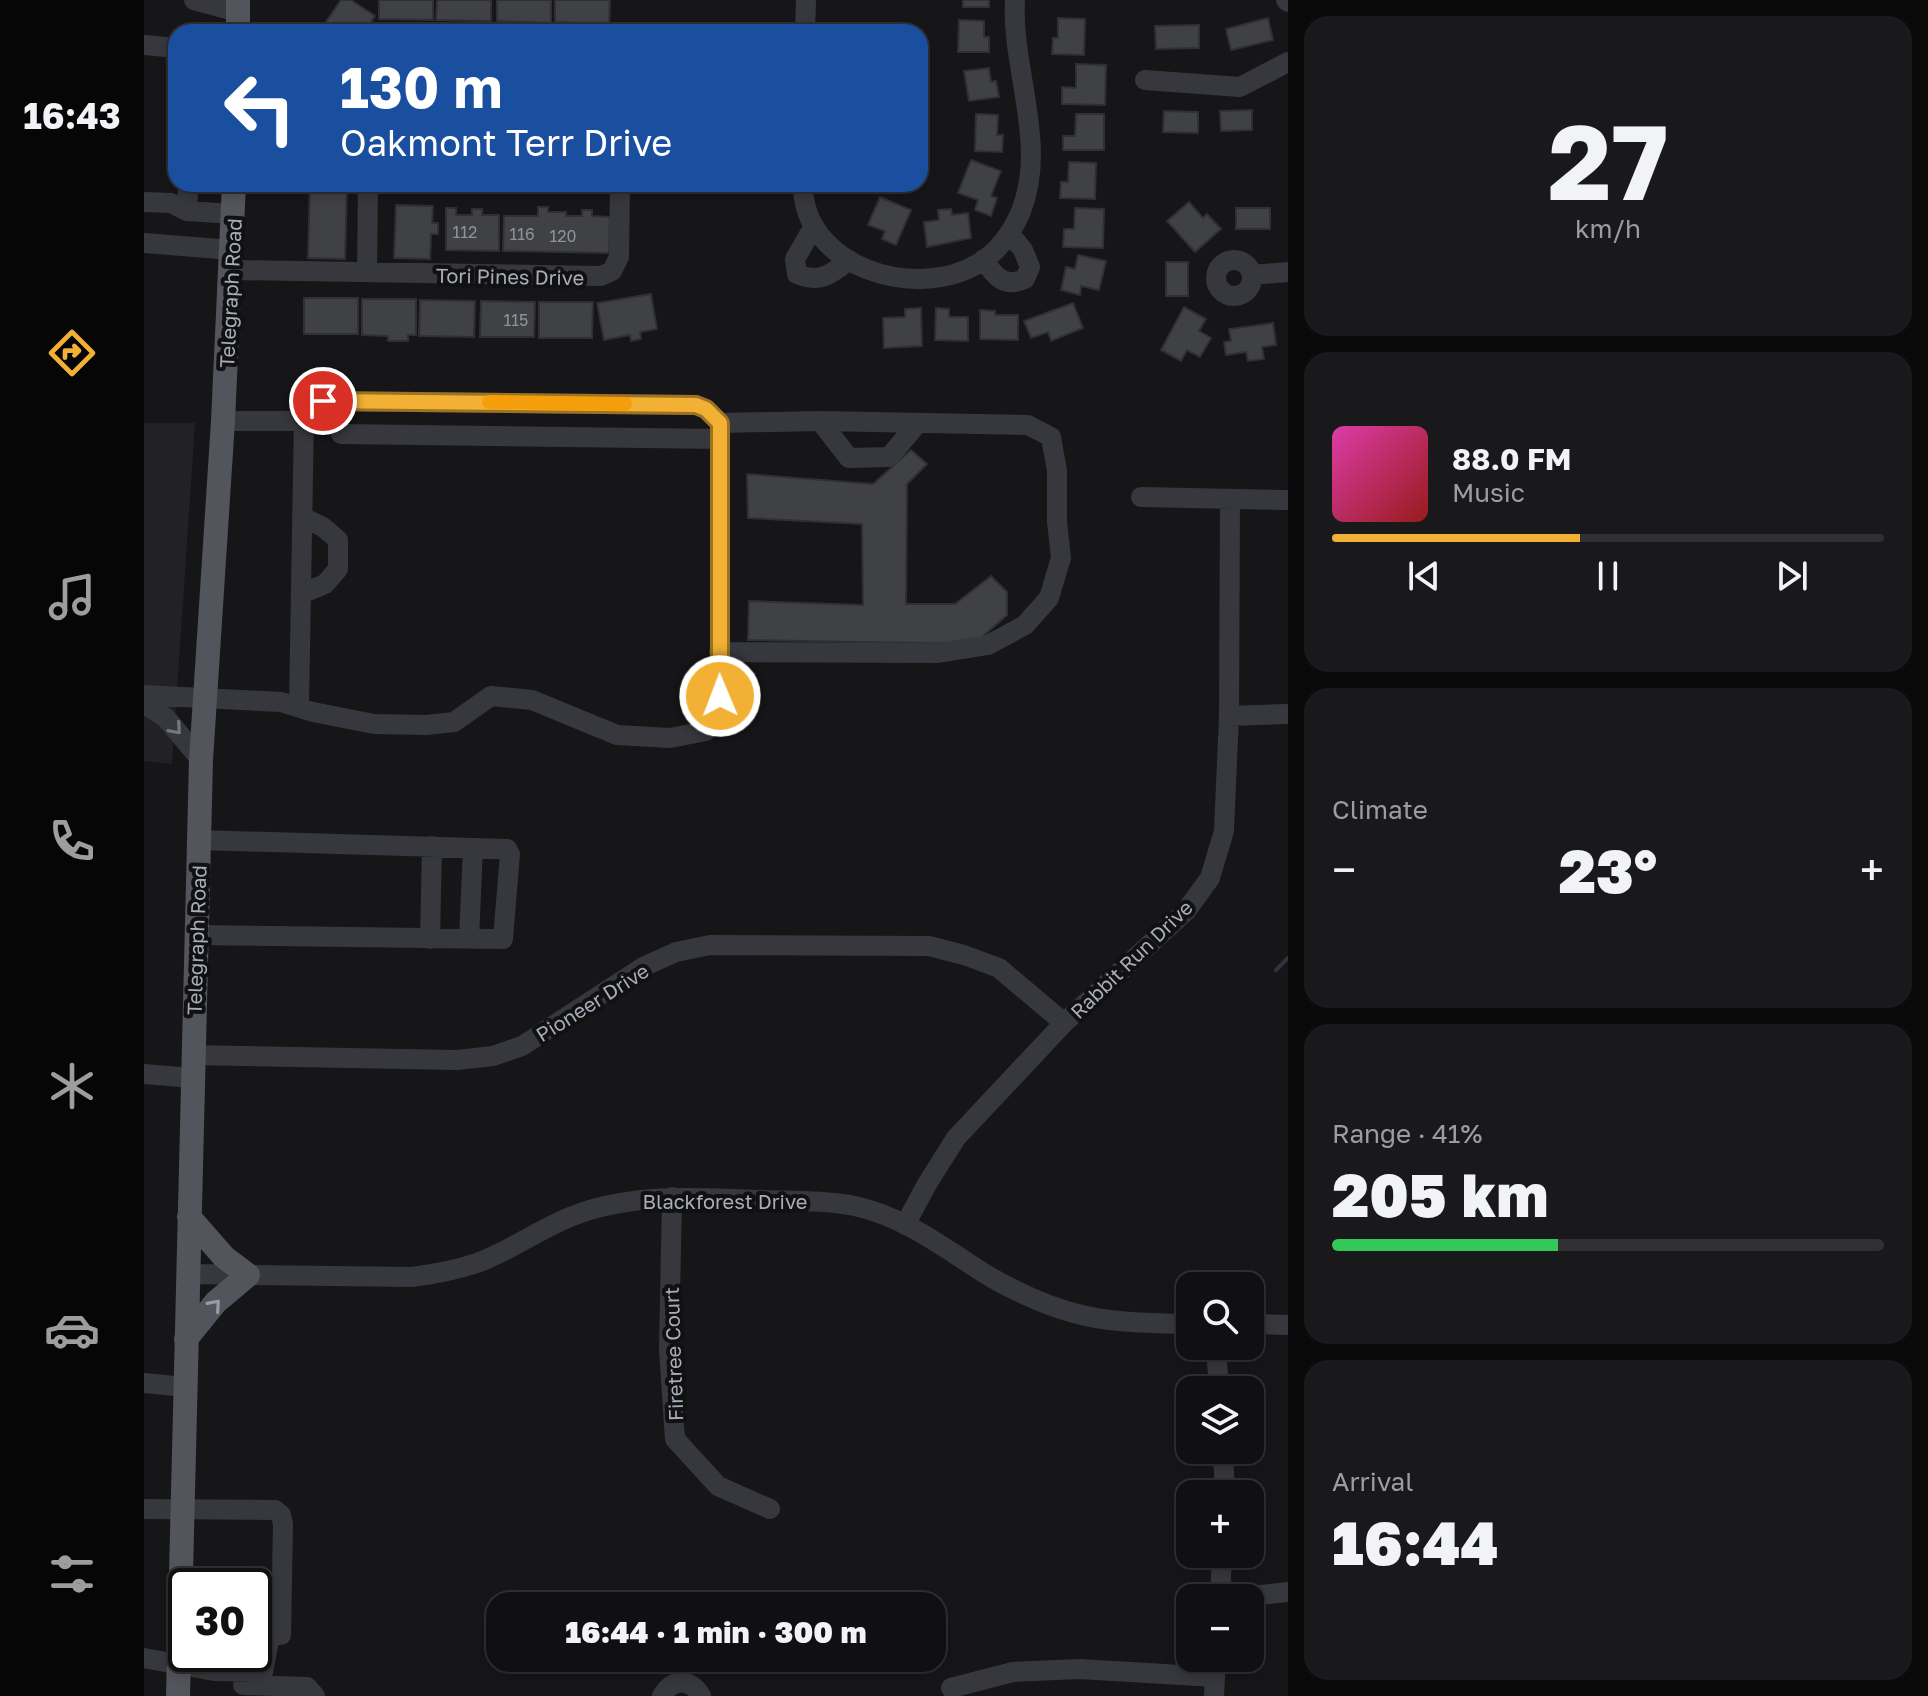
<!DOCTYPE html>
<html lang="en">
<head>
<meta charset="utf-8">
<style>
	body { margin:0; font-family:"Golos Text",sans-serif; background:#19191b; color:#f1f3f6; height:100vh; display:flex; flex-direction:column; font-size:30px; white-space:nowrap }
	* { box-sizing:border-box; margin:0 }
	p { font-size:26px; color:#9c9d9f }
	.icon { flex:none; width:44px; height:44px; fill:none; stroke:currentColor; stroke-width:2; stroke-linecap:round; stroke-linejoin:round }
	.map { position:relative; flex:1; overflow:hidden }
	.drawer { display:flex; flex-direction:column; gap:16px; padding:16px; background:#09090a; width:640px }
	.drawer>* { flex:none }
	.banner { position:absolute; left:24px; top:24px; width:760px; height:168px; border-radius:24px; box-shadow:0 4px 12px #0003,0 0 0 2px #303032; background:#1a4fa0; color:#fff; overflow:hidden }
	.controls { position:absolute; left:1032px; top:1272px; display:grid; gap:16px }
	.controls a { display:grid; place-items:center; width:88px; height:88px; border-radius:16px; background:#101012; box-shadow:0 4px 12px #0003,0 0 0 2px #303032; font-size:40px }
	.speed { position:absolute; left:24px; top:1568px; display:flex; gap:16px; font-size:40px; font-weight:700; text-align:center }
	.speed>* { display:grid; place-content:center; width:104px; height:104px; border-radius:50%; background:#101012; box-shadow:0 4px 12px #0003,0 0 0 2px #303032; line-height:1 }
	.speed .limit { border:4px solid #111; border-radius:12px; background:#fff; color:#111 }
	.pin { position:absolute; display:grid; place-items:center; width:68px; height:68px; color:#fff; margin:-34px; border:4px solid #fff; border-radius:50%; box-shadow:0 2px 8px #0007 }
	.me { position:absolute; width:88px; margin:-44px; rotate:359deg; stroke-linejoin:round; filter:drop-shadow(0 0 6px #0008) }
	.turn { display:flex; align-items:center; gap:28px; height:168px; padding:0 40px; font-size:36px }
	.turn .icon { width:104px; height:104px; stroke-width:2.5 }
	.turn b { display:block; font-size:56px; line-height:68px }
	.big { font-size:60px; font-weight:800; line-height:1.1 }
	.drawer .tile { flex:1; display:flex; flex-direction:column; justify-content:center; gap:12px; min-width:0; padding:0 28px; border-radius:24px; background:#19191b }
	.drawer .dial { align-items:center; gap:0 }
	.dial b { font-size:104px; line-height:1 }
	.song { display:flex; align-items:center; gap:24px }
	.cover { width:96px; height:96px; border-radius:12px; background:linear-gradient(135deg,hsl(320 70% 55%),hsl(0 70% 35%)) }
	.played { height:8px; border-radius:4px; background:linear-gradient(90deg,#f2b134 45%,#303032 45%) }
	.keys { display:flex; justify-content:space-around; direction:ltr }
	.heat { display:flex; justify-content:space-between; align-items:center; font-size:44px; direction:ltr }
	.charge { height:12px; border-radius:6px; background:linear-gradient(90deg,#34c759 41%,#303032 0) }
	.trip { position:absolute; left:342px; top:1592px; width:460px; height:80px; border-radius:24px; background:#101012; box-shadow:0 4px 12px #0003,0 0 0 2px #303032; font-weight:800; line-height:80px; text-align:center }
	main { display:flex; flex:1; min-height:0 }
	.tab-bar { display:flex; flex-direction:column; width:144px; justify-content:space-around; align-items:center; background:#060607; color:#9c9d9f }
	.tab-bar .icon { width:56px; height:56px }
	.tab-bar .active { color:#f2b134 }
	.tab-bar b { font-size:36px; color:#f1f3f6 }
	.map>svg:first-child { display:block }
	.built { fill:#222225 }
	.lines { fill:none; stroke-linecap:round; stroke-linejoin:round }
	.stream { stroke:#2c353c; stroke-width:4 }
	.building { fill:#404145; stroke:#303034; stroke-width:2 }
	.minor { stroke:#37383d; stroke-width:20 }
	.major { stroke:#53555c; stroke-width:24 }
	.oneway { stroke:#757881 }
	.oneway2 { stroke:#979ba6 }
	.route-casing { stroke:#9d7322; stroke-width:20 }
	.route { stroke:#f2b134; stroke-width:14 }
	.slow { stroke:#f59e0b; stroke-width:14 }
	.labels { text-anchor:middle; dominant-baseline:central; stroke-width:8; stroke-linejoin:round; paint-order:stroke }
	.number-label { font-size:16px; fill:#8e929b }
	.street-label { font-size:20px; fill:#a8adb8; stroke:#111113 }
</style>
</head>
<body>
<main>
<nav class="tab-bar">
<b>16:43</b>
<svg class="icon active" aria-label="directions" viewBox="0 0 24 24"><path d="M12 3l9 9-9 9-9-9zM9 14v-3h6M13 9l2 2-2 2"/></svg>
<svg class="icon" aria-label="music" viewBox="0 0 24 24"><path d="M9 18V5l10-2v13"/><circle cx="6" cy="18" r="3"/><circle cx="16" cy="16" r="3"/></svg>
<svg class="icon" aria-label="phone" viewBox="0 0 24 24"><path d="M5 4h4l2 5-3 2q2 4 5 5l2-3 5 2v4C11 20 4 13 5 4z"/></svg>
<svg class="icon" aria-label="climate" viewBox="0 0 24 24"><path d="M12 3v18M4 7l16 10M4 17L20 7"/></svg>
<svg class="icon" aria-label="car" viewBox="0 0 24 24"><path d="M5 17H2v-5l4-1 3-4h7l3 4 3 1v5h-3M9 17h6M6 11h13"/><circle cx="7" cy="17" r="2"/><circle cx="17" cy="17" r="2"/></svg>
<svg class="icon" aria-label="filters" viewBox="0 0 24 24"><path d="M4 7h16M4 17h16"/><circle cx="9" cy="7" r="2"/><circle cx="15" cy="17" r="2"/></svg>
</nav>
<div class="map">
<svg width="1144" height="1696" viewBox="0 0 1144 1696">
	<rect width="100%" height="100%" fill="#161618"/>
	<!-- built -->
	<path class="built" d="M 0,423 L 51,423 L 28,764 L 0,761 Z"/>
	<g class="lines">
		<!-- stream -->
		<path class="stream" d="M 1132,970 L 1144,958"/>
	</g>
	<!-- building -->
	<path class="building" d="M 197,0 L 207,0 L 231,16 L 220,32 L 175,32 Z
		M 235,0 L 289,0 L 289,20 L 235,19 Z
		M 293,0 L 347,0 L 347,21 L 292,20 Z
		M 353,0 L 407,0 L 407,23 L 353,21 Z
		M 411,0 L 466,0 L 465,24 L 411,22 Z
		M 819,0 L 845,0 L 845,7 L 819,7 Z
		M 914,18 L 941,19 L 940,55 L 908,54 L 909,38 L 914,38 Z
		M 1124,18 L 1129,40 L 1087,50 L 1082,29 Z
		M 815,20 L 840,21 L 840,37 L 845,37 L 845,52 L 814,52 Z
		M 1055,25 L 1055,48 L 1012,49 L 1011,26 Z
		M 932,64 L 962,65 L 961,105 L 918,104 L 918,87 L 932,88 Z
		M 845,68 L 847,82 L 852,81 L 855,97 L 825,101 L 820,71 Z
		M 1108,110 L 1108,130 L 1077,131 L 1076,111 Z
		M 1020,111 L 1054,112 L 1054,133 L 1019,132 Z
		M 832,114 L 854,115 L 853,135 L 859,135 L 858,152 L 831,151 Z
		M 932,114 L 960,114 L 960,150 L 919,150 L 919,136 L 931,136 Z
		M 827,160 L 857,171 L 847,196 L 853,198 L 847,216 L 831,210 L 834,200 L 814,193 Z
		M 925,162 L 952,163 L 951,199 L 916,198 L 917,182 L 924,182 Z
		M 166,184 L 203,184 L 201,259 L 164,258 Z
		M 419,184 L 455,184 L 455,189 L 419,188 Z
		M 736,197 L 767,210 L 752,245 L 738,239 L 741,231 L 724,225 Z
		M 1045,202 L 1059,218 L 1063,214 L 1077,229 L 1051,252 L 1023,221 Z
		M 252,205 L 289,206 L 288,223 L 294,223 L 294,234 L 287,234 L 286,259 L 250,258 Z
		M 394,207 L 404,207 L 404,212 L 422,212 L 422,216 L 438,216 L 438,210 L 448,210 L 448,216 L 466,217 L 465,253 L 359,251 L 360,216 L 394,216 Z
		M 302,208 L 312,208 L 312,215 L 328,215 L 328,209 L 338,209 L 338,215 L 355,215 L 355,251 L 302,250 Z
		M 931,208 L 960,209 L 959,248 L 919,247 L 920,229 L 930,229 Z
		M 1092,208 L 1126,208 L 1126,229 L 1092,229 Z
		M 807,209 L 808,215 L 824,213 L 827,238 L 783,247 L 780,222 L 795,220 L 794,210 Z
		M 934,255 L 962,261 L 955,290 L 937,286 L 936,295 L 917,290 L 922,267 L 931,269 Z
		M 1022,262 L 1044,262 L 1044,296 L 1022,296 Z
		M 507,294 L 513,329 L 496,332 L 497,339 L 487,341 L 486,335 L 460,340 L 453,303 Z
		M 160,298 L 214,298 L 214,334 L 160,334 Z
		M 218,299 L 272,299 L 272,335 L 264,335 L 264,341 L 244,341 L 244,336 L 218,335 Z
		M 276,300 L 331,301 L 330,337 L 275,336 Z
		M 337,301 L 391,302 L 390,337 L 336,337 Z
		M 395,302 L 449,302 L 448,338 L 395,338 Z
		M 929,303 L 939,328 L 907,341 L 904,332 L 887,338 L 880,321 Z
		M 1040,307 L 1062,319 L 1055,331 L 1067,338 L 1056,357 L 1043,350 L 1037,361 L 1017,350 Z
		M 777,308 L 778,346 L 740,348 L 739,318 L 761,317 L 761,309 Z
		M 792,308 L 805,309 L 805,317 L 824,317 L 824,341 L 791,340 Z
		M 836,310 L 851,311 L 851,315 L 874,315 L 874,340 L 836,339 Z
		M 1129,323 L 1132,345 L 1118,347 L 1120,359 L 1104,361 L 1102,352 L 1082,355 L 1080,342 L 1087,341 L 1085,329 Z
		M 767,450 L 783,464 L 763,484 L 762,604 L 811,604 L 847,576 L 863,592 L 863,615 L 830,644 L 604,640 L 605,601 L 719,605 L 718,524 L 604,518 L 603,474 L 729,484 Z"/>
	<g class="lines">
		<!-- minor -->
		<path class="minor" d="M 50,0 L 94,12
			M 1142,0 L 1144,2
			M 661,32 L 662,0
			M 0,45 L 32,48
			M 1001,80 L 1096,87 L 1144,62
			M 659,184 C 658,267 772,302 835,263 C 854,252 869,231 877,211 C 904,144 867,69 871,0
			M 0,202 L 27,203 L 43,211 L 89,214
			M 43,211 L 44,189
			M 670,226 L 651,259 L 653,274 C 675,284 688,274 705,260
			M 0,243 L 88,250
			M 840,259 C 850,277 861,288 881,279 L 886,267 L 879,250 L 866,234
			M1072 278a18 18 0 1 1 36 0a18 18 0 1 1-36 0Z
			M 87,270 L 457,276 L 468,271 L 475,257 L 476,184
			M 223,273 L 224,184
			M 1108,275 L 1144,272
			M 676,421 L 705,458 L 745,457 L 774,423
			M 197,434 L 576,439
			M 997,497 L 1144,500
			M 157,594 L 181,584 L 194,569 L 194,540 L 179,527 L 158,517
			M 575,652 L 794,653 L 844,645 L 881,625 L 905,598 L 917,558 L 913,522 L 913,471 L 907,437 L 884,425 L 676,421 L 576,423
			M 0,695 L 137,702 L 169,712 L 230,724 L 282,725 L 310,722 L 347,696 L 388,700 L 473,735 L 526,738 L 562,731 L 576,718 L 576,423 L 562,409 L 552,405 L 179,401 L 154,421 L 79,421
			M 0,704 L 22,718 L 57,760
			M 155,706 L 160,416
			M 1085,716 L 1144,714
			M 51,935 L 359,939 L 366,854 L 363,849 L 55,840
			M 286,939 L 288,846
			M 325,939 L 329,848
			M 48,1055 L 313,1060 L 349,1056 L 378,1046 L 499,967 L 532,952 L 566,945 L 785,946 L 820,955 L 855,968 L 920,1023
			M 0,1074 L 48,1078
			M 528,1197 L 525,1350 L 531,1439 L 574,1486 L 626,1509
			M 761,1225 L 783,1184 L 812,1138 L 920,1023 L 1042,911 L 1066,878 L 1080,831 L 1085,716 L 1086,499
			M 44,1274 L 268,1277 C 291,1274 312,1270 333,1263 C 366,1251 394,1230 426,1217 C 487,1192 553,1198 618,1200 C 650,1201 683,1200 715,1207 C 765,1219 805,1252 848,1278 C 922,1320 963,1323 1046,1324
			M 1106,1324 L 1144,1325
			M 1072,1346 L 1075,1390
			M 0,1383 L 41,1387
			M 1079,1450 L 1081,1494
			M 0,1509 L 131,1510 L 137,1515 L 139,1524 L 137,1635 L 110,1635
			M 1076,1598 L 1078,1554
			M 1089,1598 L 1144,1592
			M 0,1658 L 70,1671 L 119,1672 L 126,1635
			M 99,1685 L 163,1687 L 171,1696
			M 807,1688 L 869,1672 L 935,1669 L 1071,1677
			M 518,1696 C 528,1678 547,1678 557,1696
			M 1070,1696 L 1072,1658"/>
		<!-- major -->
		<path class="major" d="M 94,32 L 94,0
			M 42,1339 L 72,1302 L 104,1275 L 80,1257 L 45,1217
			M 34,1696 L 57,760 L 79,421 L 90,184"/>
	</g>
	<!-- one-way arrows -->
	<defs><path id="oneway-chevron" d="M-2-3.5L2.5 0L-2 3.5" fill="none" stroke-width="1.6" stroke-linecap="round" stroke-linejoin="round" transform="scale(2)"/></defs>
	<use class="oneway" href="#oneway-chevron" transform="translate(32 729) rotate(49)"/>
	<use class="oneway2" href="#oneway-chevron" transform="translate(71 1305) rotate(-49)"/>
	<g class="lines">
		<defs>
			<path id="route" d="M 179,401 L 552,405 L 562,409 L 576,423 L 576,696"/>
		</defs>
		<!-- route casing -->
		<use href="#route" class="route-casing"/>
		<!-- route -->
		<use href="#route" class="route"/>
		<!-- slow -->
		<path class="slow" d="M 345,402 L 481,404"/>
	</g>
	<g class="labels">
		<!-- number labels -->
		<g class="number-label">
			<text x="321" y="232">112</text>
			<text x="378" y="234">116</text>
			<text x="419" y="236">120</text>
			<text x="372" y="320">115</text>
		</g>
		<!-- street labels -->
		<g class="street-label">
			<text transform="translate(366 276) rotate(1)">Tori Pines Drive</text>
			<text transform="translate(86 293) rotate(-87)">Telegraph Road</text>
			<text transform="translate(52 940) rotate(-88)">Telegraph Road</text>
			<text transform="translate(987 959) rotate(-44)">Rabbit Run Drive</text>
			<text transform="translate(448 1002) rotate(-32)">Pioneer Drive</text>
			<text x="581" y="1201">Blackforest Drive</text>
			<text transform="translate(529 1354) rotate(-92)">Firetree Court</text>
		</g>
	</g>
</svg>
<div class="controls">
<a><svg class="icon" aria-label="search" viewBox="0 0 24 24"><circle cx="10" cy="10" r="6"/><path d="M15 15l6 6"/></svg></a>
<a><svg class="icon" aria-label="layers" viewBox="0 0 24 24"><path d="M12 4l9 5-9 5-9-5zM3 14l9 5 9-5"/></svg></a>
<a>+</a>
<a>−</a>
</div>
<div class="speed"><div class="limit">30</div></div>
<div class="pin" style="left:179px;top:401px;background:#d93025"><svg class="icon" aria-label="arrive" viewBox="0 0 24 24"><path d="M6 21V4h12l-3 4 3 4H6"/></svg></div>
<svg class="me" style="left:576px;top:696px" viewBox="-20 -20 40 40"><circle r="17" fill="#f2b134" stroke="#fff" stroke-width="3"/><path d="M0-11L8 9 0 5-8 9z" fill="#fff"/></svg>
<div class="trip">16:44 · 1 min · 300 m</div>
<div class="banner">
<div class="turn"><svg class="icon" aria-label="left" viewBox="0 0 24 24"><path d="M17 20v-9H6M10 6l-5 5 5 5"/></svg><div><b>130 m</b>Oakmont Terr Drive</div></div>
</div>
</div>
<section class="drawer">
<div class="tile dial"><b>27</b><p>km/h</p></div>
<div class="tile">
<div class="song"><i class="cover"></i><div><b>88.0 FM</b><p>Music</p></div></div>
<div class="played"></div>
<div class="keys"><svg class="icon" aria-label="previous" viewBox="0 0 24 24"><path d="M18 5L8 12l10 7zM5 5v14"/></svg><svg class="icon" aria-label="pause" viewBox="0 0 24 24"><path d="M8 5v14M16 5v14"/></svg><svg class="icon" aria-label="next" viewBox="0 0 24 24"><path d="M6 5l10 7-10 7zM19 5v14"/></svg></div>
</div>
<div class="tile"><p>Climate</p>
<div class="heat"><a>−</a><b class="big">23°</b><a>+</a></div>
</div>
<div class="tile"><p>Range · 41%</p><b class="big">205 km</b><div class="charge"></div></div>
<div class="tile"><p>Arrival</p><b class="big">16:44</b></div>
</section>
</main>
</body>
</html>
